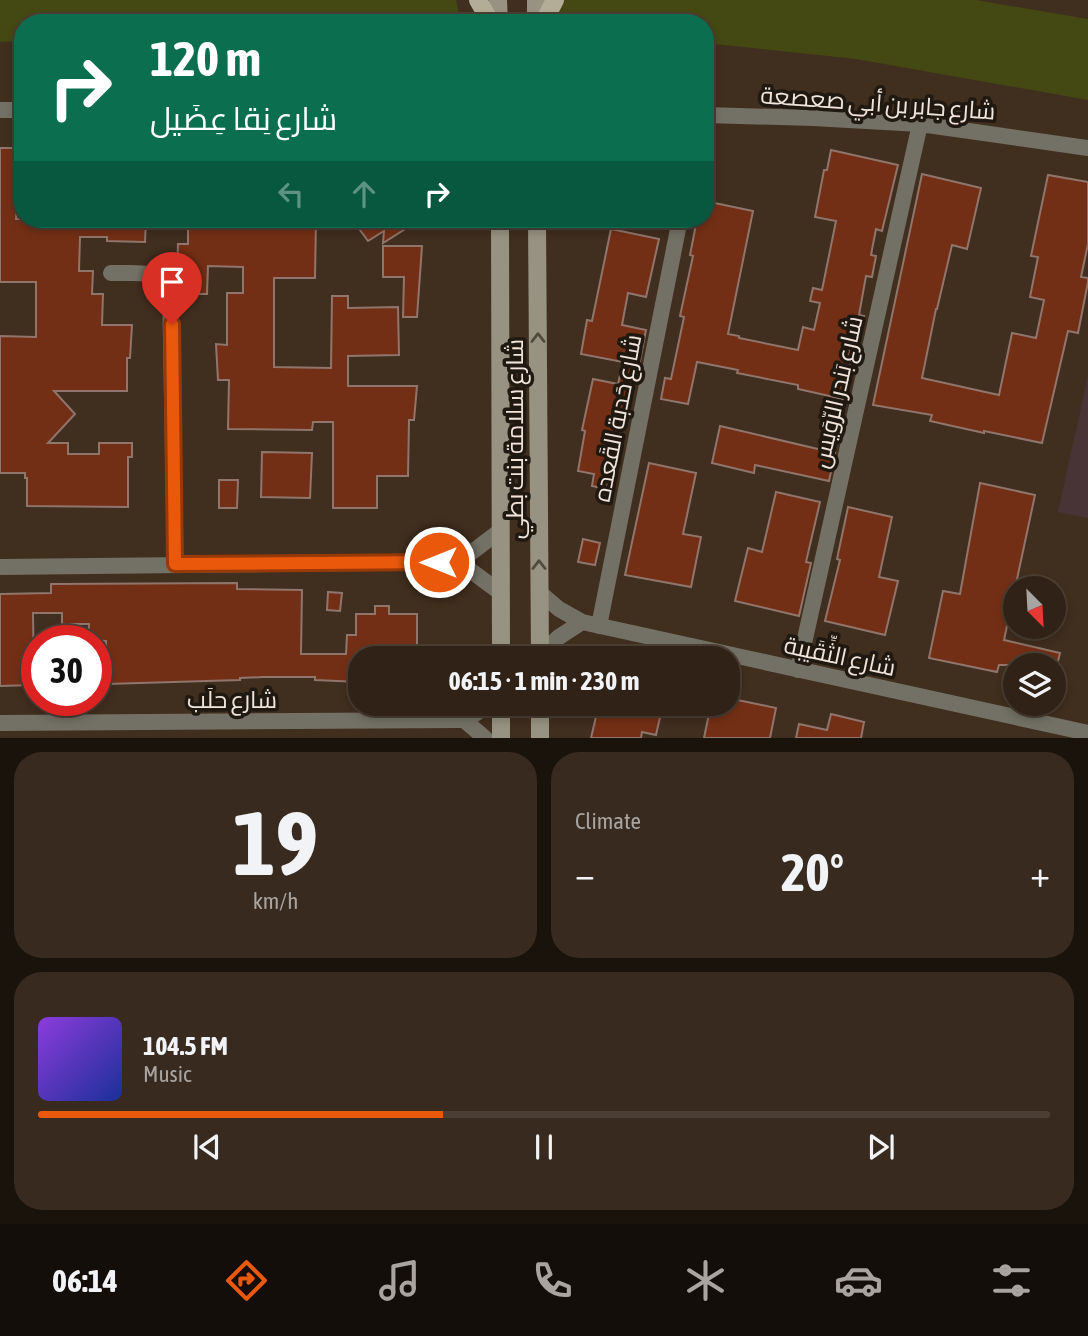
<!DOCTYPE html>
<html lang="en">
<head>
<meta charset="utf-8">
<style>
	body { margin:0; font-family:"Asap Condensed",Cairo,sans-serif; background:#382a1f; color:#f1f3f6; height:100vh; display:flex; flex-direction:column; font-size:26px; white-space:nowrap }
	* { box-sizing:border-box; margin:0 }
	p { font-size:23px; color:#a8a4a1 }
	.icon { flex:none; width:38px; height:38px; fill:none; stroke:currentColor; stroke-width:2; stroke-linecap:round; stroke-linejoin:round }
	.map { position:relative; height:738px; overflow:hidden }
	.panel { display:flex; flex-direction:column; gap:14px; padding:14px; background:#1a130c; flex:1 }
	.panel>* { flex:none }
	.hud { position:absolute; left:14px; top:14px; width:700px; height:214px; border-radius:28px; box-shadow:0 4px 10px #0003,0 0 0 2px #4b3f35; background:#0b6e4f; color:#fff; overflow:hidden }
	.needle { width:46px; rotate:156deg }
	.controls { position:absolute; left:1003px; top:576px; display:grid; gap:14px }
	.controls a { display:grid; place-items:center; width:63px; height:63px; border-radius:50%; background:#302216; box-shadow:0 4px 10px #0003,0 0 0 2px #4b3f35; font-size:35px }
	.speed { position:absolute; left:21px; top:625px; display:flex; gap:14px; font-size:35px; font-weight:700; text-align:center }
	.speed>* { display:grid; place-content:center; width:91px; height:91px; border-radius:50%; background:#302216; box-shadow:0 4px 10px #0003,0 0 0 2px #4b3f35; line-height:1 }
	.speed .limit { border:10px solid #d22; background:#fff; color:#111 }
	.pin { position:absolute; display:grid; place-items:center; width:60px; height:60px; color:#fff; margin:-72px -30px; border-radius:50% 50% 50% 0; rotate:-45deg; box-shadow:0 0 7px #0007 }
	.pin .icon { rotate:45deg }
	.me { position:absolute; width:77px; margin:-38px; rotate:270deg; stroke-linejoin:round; filter:drop-shadow(0 0 5px #0008) }
	.turn { display:flex; align-items:center; gap:24px; height:147px; padding:0 21px; font-size:32px }
	.turn .icon { width:91px; height:91px; stroke-width:2.5 }
	.turn b { display:block; font-size:49px; line-height:60px }
	.lanes { display:flex; align-items:center; height:66px; padding:0 21px; background:#0003; justify-content:center; gap:35px; direction:ltr }
	.lanes .off { opacity:.35 }
	.big { font-size:52px; font-weight:700; line-height:1.1 }
	.panel .tile { flex:1; display:flex; flex-direction:column; justify-content:center; gap:10px; min-width:0; padding:0 24px; border-radius:28px; background:#382a1f }
	.panel .dial { align-items:center; gap:0 }
	.dial b { font-size:91px; line-height:1 }
	.song { display:flex; align-items:center; gap:21px }
	.cover { width:84px; height:84px; border-radius:10px; background:linear-gradient(135deg,hsl(270 70% 55%),hsl(230 70% 35%)) }
	.played { height:7px; border-radius:4px; background:linear-gradient(90deg,#ea580c 40%,#4b3f35 40%) }
	.keys { display:flex; justify-content:space-around; direction:ltr }
	.heat { display:flex; justify-content:space-between; align-items:center; font-size:38px; direction:ltr }
	.panel .tiles { flex:1; display:grid; gap:14px; grid-template-columns:1fr 1fr }
	.tile:last-child { grid-column:span 2 }
	.trip { position:absolute; left:348px; top:646px; width:392px; height:70px; border-radius:28px; background:#302216; box-shadow:0 4px 10px #0003,0 0 0 2px #4b3f35; font-weight:700; line-height:70px; text-align:center }
	.menu { display:flex; height:112px; justify-content:space-around; align-items:center; background:#130e09; color:#a8a4a1 }
	.menu .icon { width:49px; height:49px }
	.menu .active { color:#ea580c }
	.menu b { font-size:32px; color:#f1f3f6 }
	.map>svg:first-child { display:block }
	.education { fill:#483436 }
	.green { fill:#444813 }
	.building { fill:#732f15; stroke:#90756c; stroke-width:2 }
	.lines { fill:none; stroke-linecap:round; stroke-linejoin:round }
	.minor { stroke:#737065; stroke-width:16 }
	.secondary { stroke:#979281; stroke-width:18 }
	.primary { stroke:#b3ac96; stroke-width:18 }
	.oneway { stroke:#50493e }
	.route-casing { stroke:#983908; stroke-width:18 }
	.route { stroke:#ea580c; stroke-width:12 }
	.labels { text-anchor:middle; dominant-baseline:central; stroke-width:7; stroke-linejoin:round; paint-order:stroke }
	.street-label { font-size:24px; fill:#f1e5db; stroke:#201911 }
</style>
</head>
<body>
<div class="map">
<svg width="1088" height="738" viewBox="0 0 1088 738">
	<rect width="100%" height="100%" fill="#402e1e"/>
	<!-- education -->
	<path class="education" d="M 1088,376 L 1088,518 L 1058,512 Z"/>
	<!-- green -->
	<path class="green" d="M 0,0 L 456,0 L 461,23 L 23,23 L 23,41 L 0,42 Z
		M 563,0 L 976,0 L 1088,19 L 1088,100 L 856,59 L 705,43 L 705,23 L 552,23 Z"/>
	<!-- building -->
	<path class="building" d="M 0,148 L 21,148 L 16,219 L 76,219 L 108,222 L 108,219 L 146,219 L 145,242 L 107,241 L 107,237 L 80,237 L 79,271 L 93,271 L 92,294 L 103,294 L 102,325 L 132,325 L 130,358 L 127,358 L 127,391 L 54,391 L 75,414 L 48,443 L 68,443 L 68,454 L 99,454 L 99,443 L 132,443 L 132,457 L 128,457 L 128,507 L 27,506 L 27,478 L 25,478 L 25,473 L 0,473 L 0,336 L 36,337 L 36,282 L 0,282 Z
		M 831,150 L 898,165 L 882,231 L 876,229 L 871,255 L 876,256 L 872,277 L 866,276 L 859,315 L 864,316 L 859,337 L 853,336 L 848,362 L 851,363 L 843,399 L 798,389 L 798,385 L 737,373 L 738,370 L 697,362 L 688,404 L 661,399 L 665,378 L 671,379 L 684,317 L 680,316 L 693,256 L 690,255 L 697,219 L 705,219 L 705,201 L 753,211 L 728,334 L 739,336 L 739,338 L 798,350 L 803,327 L 814,330 L 820,303 L 810,301 L 813,288 L 822,290 L 836,221 L 815,217 L 824,170 L 827,170 Z
		M 922,174 L 981,188 L 967,249 L 952,245 L 937,309 L 936,309 L 922,378 L 999,395 L 1012,333 L 1036,338 L 1044,300 L 1030,297 L 1038,257 L 1031,256 L 1048,175 L 1088,182 L 1088,244 L 1081,277 L 1088,278 L 1088,282 L 1078,333 L 1068,331 L 1042,443 L 984,431 L 984,433 L 930,421 L 932,415 L 873,405 Z
		M 243,219 L 316,219 L 315,278 L 274,278 L 274,367 L 331,368 L 332,296 L 348,296 L 348,308 L 398,307 L 399,355 L 348,356 L 348,386 L 417,386 L 414,420 L 409,420 L 408,476 L 377,476 L 377,508 L 333,508 L 333,422 L 313,422 L 312,430 L 228,429 L 229,380 L 218,380 L 216,344 L 227,345 L 227,293 L 243,293 L 243,267 L 208,266 L 207,294 L 194,294 L 195,280 L 177,279 L 178,244 L 188,244 L 188,228 L 222,229 L 222,221 L 243,222 Z
		M 352,219 L 421,219 L 383,243 L 384,231 L 368,241 Z
		M 611,229 L 659,239 L 646,297 L 628,293 L 622,325 L 646,330 L 639,366 L 635,365 L 607,489 L 592,486 L 594,474 L 578,471 L 585,431 L 582,430 L 593,379 L 618,384 L 623,362 L 581,354 L 587,320 L 592,321 Z
		M 383,246 L 422,246 L 417,317 L 403,317 L 404,277 L 383,277 Z
		M 720,426 L 835,453 L 829,481 L 755,465 L 754,473 L 712,463 Z
		M 262,452 L 312,453 L 310,498 L 261,497 Z
		M 649,463 L 696,473 L 683,534 L 701,537 L 691,587 L 625,575 Z
		M 219,480 L 238,480 L 237,508 L 219,508 Z
		M 980,483 L 1035,495 L 1004,640 L 1060,653 L 1057,665 L 999,665 L 997,672 L 929,658 L 943,591 L 960,594 Z
		M 776,492 L 820,502 L 806,562 L 811,563 L 799,616 L 735,601 L 748,548 L 762,552 Z
		M 848,507 L 892,517 L 879,577 L 898,581 L 885,635 L 825,621 L 840,560 L 837,559 Z
		M 583,539 L 600,543 L 595,565 L 578,562 Z
		M 237,583 L 237,589 L 302,590 L 301,654 L 346,654 L 347,635 L 356,635 L 356,614 L 375,614 L 375,606 L 389,606 L 389,614 L 417,614 L 417,658 L 360,658 L 360,682 L 315,680 L 315,677 L 263,677 L 240,678 L 240,680 L 107,684 L 106,641 L 88,640 L 89,624 L 62,624 L 62,613 L 33,613 L 34,685 L 0,686 L 0,594 L 51,593 L 51,584 Z
		M 328,592 L 342,593 L 340,611 L 327,610 Z
		M 728,698 L 776,708 L 770,738 L 704,738 L 711,704 L 728,704 Z
		M 599,704 L 663,704 L 656,735 L 642,732 L 641,738 L 591,738 Z
		M 831,714 L 864,722 L 861,738 L 796,738 L 799,724 L 827,730 Z"/>
	<g class="lines">
		<!-- minor -->
		<path class="minor" d="M 0,110 L 23,110
			M 705,115 L 813,118 L 920,124 L 1088,148
			M 111,273 C 131,274 159,268 170,288 L 175,564
			M 459,562 L 501,530
			M 0,567 L 459,562 L 501,593
			M 539,592 L 559,609 L 582,622 L 1088,733
			M 599,626 L 680,219
			M 539,655 L 559,637 L 582,622
			M 798,670 L 920,124
			M 464,720 L 485,738
			M 0,723 L 460,720 L 475,714 L 489,704"/>
		<!-- secondary -->
		<path class="secondary" d="M 498,0 L 499,23
			M 536,0 L 536,23
			M 500,219 L 501,658
			M 537,219 L 540,658
			M 501,704 L 501,738
			M 540,704 L 540,738"/>
		<!-- primary -->
		<path class="primary" d="M 478,0 L 491,23
			M 543,23 L 555,0"/>
	</g>
	<!-- one-way arrows -->
	<defs><path id="oneway-chevron" d="M-2-3.5L2.5 0L-2 3.5" fill="none" stroke-width="1.6" stroke-linecap="round" stroke-linejoin="round" transform="scale(1.75)"/></defs>
	<g class="oneway">
		<use href="#oneway-chevron" transform="translate(538 338) rotate(-90)"/>
		<use href="#oneway-chevron" transform="translate(539 565) rotate(-90)"/>
	</g>
	<g class="lines">
		<defs>
			<path id="route" d="M 172,324 L 175,564 L 439,562"/>
		</defs>
		<!-- route casing -->
		<use href="#route" class="route-casing"/>
		<!-- route -->
		<use href="#route" class="route"/>
	</g>
	<g class="labels">
		<!-- street labels -->
		<g class="street-label">
			<text transform="translate(878 103) rotate(4)">شارع جابر بن أبي صعصعة</text>
			<text transform="translate(837 392) rotate(-77)">شارع بَندر الرّوَيس</text>
			<text transform="translate(617 418) rotate(-79)">شارع حَدبة القَعده</text>
			<text transform="translate(514 439) rotate(-90)">شارع سلامة بنت بطي</text>
			<text transform="translate(840 656) rotate(12)">شارع الثِّقَيبة</text>
			<text x="232" y="699">شارع حلَب</text>
		</g>
	</g>
</svg>
<div class="controls">
<a><svg class="needle" viewBox="-14 -14 28 28"><path d="M0-13l5 13h-10z" fill="#e53935"/><path d="M0 13l5-13h-10z" fill="#a8a4a1"/></svg></a>
<a><svg class="icon" aria-label="layers" viewBox="0 0 24 24"><path d="M12 4l9 5-9 5-9-5zM3 14l9 5 9-5"/></svg></a>
</div>
<div class="speed"><div class="limit">30</div></div>
<div class="pin" style="left:172px;top:324px;background:#d93025"><svg class="icon" aria-label="arrive" viewBox="0 0 24 24"><path d="M6 21V4h12l-3 4 3 4H6"/></svg></div>
<svg class="me" style="left:439px;top:562px" viewBox="-20 -20 40 40"><circle r="17" fill="#ea580c" stroke="#fff" stroke-width="3"/><path d="M0-11L8 9 0 5-8 9z" fill="#fff"/></svg>
<div class="trip">06:15 · 1 min · 230 m</div>
<div class="hud">
<div class="turn"><svg class="icon" aria-label="right" viewBox="0 0 24 24"><path d="M7 20v-9h11M14 6l5 5-5 5"/></svg><div><b>120 m</b>شارع نِقا عِضَيل</div></div>
<div class="lanes"><svg class="icon off" aria-label="left" viewBox="0 0 24 24"><path d="M17 20v-9H6M10 6l-5 5 5 5"/></svg><svg class="icon off" aria-label="ahead" viewBox="0 0 24 24"><path d="M12 20V5M6 11l6-6 6 6"/></svg><svg class="icon" aria-label="right" viewBox="0 0 24 24"><path d="M7 20v-9h11M14 6l5 5-5 5"/></svg></div>
</div>
</div>
<section class="panel">
<div class="tiles">
<div class="tile dial"><b>19</b><p>km/h</p></div>
<div class="tile"><p>Climate</p>
<div class="heat"><a>−</a><b class="big">20°</b><a>+</a></div>
</div>
<div class="tile">
<div class="song"><i class="cover"></i><div><b>104.5 FM</b><p>Music</p></div></div>
<div class="played"></div>
<div class="keys"><svg class="icon" aria-label="previous" viewBox="0 0 24 24"><path d="M18 5L8 12l10 7zM5 5v14"/></svg><svg class="icon" aria-label="pause" viewBox="0 0 24 24"><path d="M8 5v14M16 5v14"/></svg><svg class="icon" aria-label="next" viewBox="0 0 24 24"><path d="M6 5l10 7-10 7zM19 5v14"/></svg></div>
</div>
</div>
</section>
<nav class="menu">
<b>06:14</b>
<svg class="icon active" aria-label="directions" viewBox="0 0 24 24"><path d="M12 3l9 9-9 9-9-9zM9 14v-3h6M13 9l2 2-2 2"/></svg>
<svg class="icon" aria-label="music" viewBox="0 0 24 24"><path d="M9 18V5l10-2v13"/><circle cx="6" cy="18" r="3"/><circle cx="16" cy="16" r="3"/></svg>
<svg class="icon" aria-label="phone" viewBox="0 0 24 24"><path d="M5 4h4l2 5-3 2q2 4 5 5l2-3 5 2v4C11 20 4 13 5 4z"/></svg>
<svg class="icon" aria-label="climate" viewBox="0 0 24 24"><path d="M12 3v18M4 7l16 10M4 17L20 7"/></svg>
<svg class="icon" aria-label="car" viewBox="0 0 24 24"><path d="M5 17H2v-5l4-1 3-4h7l3 4 3 1v5h-3M9 17h6M6 11h13"/><circle cx="7" cy="17" r="2"/><circle cx="17" cy="17" r="2"/></svg>
<svg class="icon" aria-label="filters" viewBox="0 0 24 24"><path d="M4 7h16M4 17h16"/><circle cx="9" cy="7" r="2"/><circle cx="15" cy="17" r="2"/></svg>
</nav>
</body>
</html>
